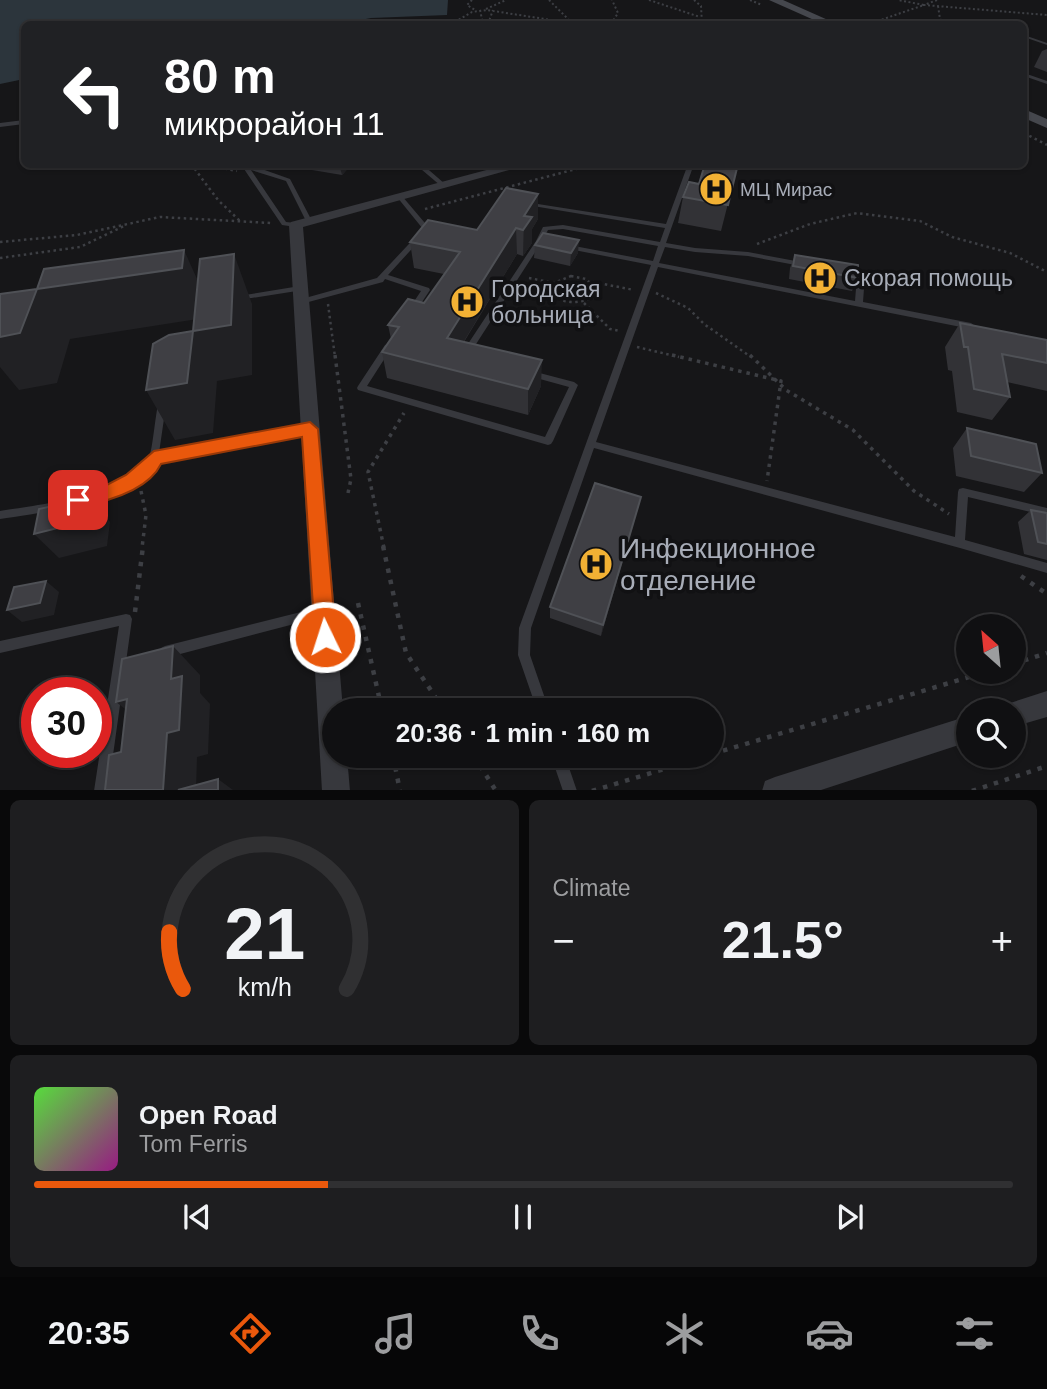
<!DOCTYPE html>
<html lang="en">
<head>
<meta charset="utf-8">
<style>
	body { margin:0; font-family:Helvetica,sans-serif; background:#1e1e20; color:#f1f3f6; height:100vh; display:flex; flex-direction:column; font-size:26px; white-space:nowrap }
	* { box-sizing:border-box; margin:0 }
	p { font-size:23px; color:#9c9d9f }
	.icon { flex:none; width:38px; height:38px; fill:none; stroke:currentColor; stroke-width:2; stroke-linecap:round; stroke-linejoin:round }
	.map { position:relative; height:790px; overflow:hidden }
	.panel { display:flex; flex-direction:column; gap:10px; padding:10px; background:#09090a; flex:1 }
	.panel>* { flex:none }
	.hud { position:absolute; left:21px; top:21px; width:1006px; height:147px; border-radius:10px; box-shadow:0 2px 5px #0004,0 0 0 2px #303032; background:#202124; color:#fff; overflow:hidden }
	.needle { width:46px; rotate:333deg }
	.tools { position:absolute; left:956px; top:614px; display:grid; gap:14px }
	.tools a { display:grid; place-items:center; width:70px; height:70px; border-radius:50%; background:#101012; box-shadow:0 2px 5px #0004,0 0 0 2px #303032; font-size:35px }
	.speed { position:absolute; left:21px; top:677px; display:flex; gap:14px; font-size:35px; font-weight:700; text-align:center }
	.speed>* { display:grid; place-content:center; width:91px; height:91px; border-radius:50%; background:#101012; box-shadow:0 2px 5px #0004,0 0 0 2px #303032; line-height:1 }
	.speed .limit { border:10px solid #d22; background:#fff; color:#111 }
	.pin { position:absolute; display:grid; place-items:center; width:60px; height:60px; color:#fff; margin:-30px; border-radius:14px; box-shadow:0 4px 10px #0006 }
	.me { position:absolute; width:77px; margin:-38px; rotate:356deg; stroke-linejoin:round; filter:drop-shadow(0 0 5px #0008) }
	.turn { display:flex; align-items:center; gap:24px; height:147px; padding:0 28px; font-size:32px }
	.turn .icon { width:91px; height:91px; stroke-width:2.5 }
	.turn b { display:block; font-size:49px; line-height:60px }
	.big { font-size:52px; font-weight:800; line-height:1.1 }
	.panel .widget { flex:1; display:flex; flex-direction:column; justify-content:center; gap:10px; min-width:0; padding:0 24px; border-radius:10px; background:#1e1e20 }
	.panel .dial { align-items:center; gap:0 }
	.dial svg { height:182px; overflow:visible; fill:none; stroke:#303032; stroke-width:7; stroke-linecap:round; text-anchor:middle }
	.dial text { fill:#f1f3f6; stroke:none }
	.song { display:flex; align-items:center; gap:21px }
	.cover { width:84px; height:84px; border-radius:10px; background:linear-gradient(135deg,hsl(110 70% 55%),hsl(310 70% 35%)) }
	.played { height:7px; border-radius:4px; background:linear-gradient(90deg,#ea580c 30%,#303032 30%) }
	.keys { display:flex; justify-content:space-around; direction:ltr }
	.heat { display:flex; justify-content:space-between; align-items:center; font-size:38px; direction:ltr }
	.panel .tiles { flex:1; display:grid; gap:10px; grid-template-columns:1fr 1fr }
	.widget:last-child { grid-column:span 2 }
	.trip { position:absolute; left:322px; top:698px; width:402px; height:70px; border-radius:35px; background:#101012; box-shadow:0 2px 5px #0004,0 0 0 2px #303032; font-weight:800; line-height:70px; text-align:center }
	.tab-bar { display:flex; height:112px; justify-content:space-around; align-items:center; background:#060607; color:#9c9d9f }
	.tab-bar .icon { width:49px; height:49px }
	.tab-bar .selected { color:#ea580c }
	.tab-bar b { font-size:32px; color:#f1f3f6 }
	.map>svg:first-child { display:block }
	.water { fill:#2c353c }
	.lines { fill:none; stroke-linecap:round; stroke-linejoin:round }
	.path-far3 { stroke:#3d3f44; stroke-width:2; stroke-dasharray:2 2.5; stroke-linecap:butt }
	.path-far2 { stroke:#3d3f44; stroke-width:2.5; stroke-dasharray:2.5 3.5; stroke-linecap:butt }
	.path-far1 { stroke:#3d3f44; stroke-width:3.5; stroke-dasharray:3.5 5; stroke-linecap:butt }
	.path { stroke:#3d3f44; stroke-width:4.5; stroke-dasharray:4.5 7; stroke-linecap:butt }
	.lane { fill:#37383d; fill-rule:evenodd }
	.street { fill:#37383d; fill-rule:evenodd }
	.secondary { fill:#45474d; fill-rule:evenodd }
	.wall { fill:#323236 }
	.shaded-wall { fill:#212124 }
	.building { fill:#3f3f44; stroke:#4f5156; stroke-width:2 }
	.route { fill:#ea580c; stroke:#983908; stroke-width:2 }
	.labels { text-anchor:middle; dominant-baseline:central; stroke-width:7; stroke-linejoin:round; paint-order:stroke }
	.far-poi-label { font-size:19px; fill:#a8adb8; stroke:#111113; text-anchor:start }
	.poi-label { font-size:23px; fill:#a8adb8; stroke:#111113; text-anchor:start }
	.near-poi-label { font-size:28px; fill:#a8adb8; stroke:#111113; text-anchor:start }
</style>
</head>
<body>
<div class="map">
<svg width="1047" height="791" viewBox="0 0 1047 791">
	<rect width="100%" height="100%" fill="#161618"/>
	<!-- water -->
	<path class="water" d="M 0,0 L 448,0 L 447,15 L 371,18 L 340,24 L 24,24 L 24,79 L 0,84 Z"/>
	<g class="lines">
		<!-- path-far3 -->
		<path class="path-far3" d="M 472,0 L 467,5 L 475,10
			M 549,0 L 572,23
			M 649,0 L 700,17
			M 694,0 L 701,6 L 702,24
			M 750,0 L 762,5
			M 937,0 L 924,5 L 1047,15
			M 938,6 L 940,19 L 945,24
			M 486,9 L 506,0
			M 480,10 L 483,24
			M 451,24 L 472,12 L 487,10 L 577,24
			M 488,24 L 493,10
			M 611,24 L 618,13 L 612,0
			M 869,24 L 924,5 L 898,0"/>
		<!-- path-far2 -->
		<path class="path-far2" d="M 1024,133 L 1047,145
			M 191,164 L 218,200 L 240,221
			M 201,164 L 237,171
			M 425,209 L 595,164
			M 0,242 L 77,235 L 160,217 L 271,223
			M 757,244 L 810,224 L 857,213 L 920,221 L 952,237 L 1010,253 L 1047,272
			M 0,258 L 80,247 L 124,226
			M 571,276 L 586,279 L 595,288 L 593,298 C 578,303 562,306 552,291 L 554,283 Z
			M 529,278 L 554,283
			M 593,282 L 634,290
			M 656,293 L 688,308 L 704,324 L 751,357
			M 584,303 L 610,329 L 620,331
			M 328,304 L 335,357
			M 637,347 L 679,357"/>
		<!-- path-far1 -->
		<path class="path-far1" d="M 335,355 L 351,479 L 348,493
			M 672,355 L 781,381 L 767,481
			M 750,355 L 786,390 L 853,430 L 914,491 L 949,514
			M 141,491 L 146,515 L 142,548
			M 384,548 L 368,472 L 404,413"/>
		<!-- path -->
		<path class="path" d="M 383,546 L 406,653 L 444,710
			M 1021,576 L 1047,594
			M 358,603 L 382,710
			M 135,612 L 143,546
			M 1013,664 L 1047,653
			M 712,754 L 986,672
			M 393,756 L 400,791
			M 474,756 L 496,791
			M 592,791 L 707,756
			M 972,791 L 1047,766"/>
		<!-- lane -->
		<path class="lane" d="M 1024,35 L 1047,43 L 1047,45 L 1024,37 Z
			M 1024,73 L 1047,81 L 1047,84 L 1024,76 Z
			M 24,120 L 24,124 L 0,127 L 0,123 Z
			M 242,164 L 248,164 L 290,179 L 312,221 L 311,222 L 309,223 L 306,221 L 286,181 L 251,170 L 286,222 L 296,223 L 299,225 L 296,227 L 282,225 L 242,166 Z
			M 415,164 L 422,164 L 445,184 L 445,186 L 441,186 Z
			M 688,164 L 694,164 L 666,243 L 695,248 L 748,252 L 801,262 L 805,264 L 801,266 L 748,256 L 695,252 L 665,247 L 659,263 L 855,301 L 857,276 L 843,274 L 842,272 L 846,270 L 864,273 L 865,275 L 863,302 L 971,323 L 975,326 L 971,329 L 658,267 L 596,442 L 955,537 L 958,492 L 959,489 L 963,488 L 1047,508 L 1047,516 L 968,497 L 965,540 L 1047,563 L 1047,573 L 960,548 L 594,448 L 531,628 L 530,655 L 549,710 L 537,710 L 518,655 L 519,628 L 651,265 L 569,249 L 566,247 L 569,245 L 653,261 L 658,246 L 563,229 L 548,230 L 543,239 L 544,241 L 541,243 L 469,355 L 463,355 L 462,353 L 536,241 L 543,227 L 563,225 L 660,242 L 665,228 L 527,205 L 524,203 L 525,202 L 666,224 Z
			M 400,195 L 402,196 L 430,229 L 388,275 L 429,288 L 430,290 L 416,311 L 410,311 L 409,309 L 421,291 L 385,279 L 383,282 L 301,304 L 298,304 L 297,302 L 298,300 L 377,278 L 423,229 L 397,197 Z
			M 300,286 L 303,286 L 303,290 L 239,300 L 235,298 L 239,296 Z
			M 388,344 L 392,347 L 367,386 L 545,437 L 569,387 L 529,376 L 528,374 L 529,372 L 532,371 L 574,382 L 578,385 L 553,441 L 551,444 L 548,445 L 358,390 L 357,388 L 358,386 L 385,345 Z
			M 162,402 L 165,403 L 166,405 L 159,453 L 310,425 L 313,427 L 315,429 L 313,431 L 310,433 L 157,461 C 154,466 151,471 148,475 C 119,503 40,513 0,519 L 0,511 C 36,505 133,495 149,458 C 153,447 155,418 158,405 L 159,403 Z
			M 321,607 L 325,608 L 327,612 L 325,616 L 321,617 L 165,658 L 161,656 L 159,652 L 161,648 L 165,646 Z
			M 126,614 L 130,615 L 132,619 L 108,791 L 94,791 L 119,626 L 0,653 L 0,641 Z
			M 551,756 L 565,756 L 577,791 L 563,791 Z"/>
		<!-- street -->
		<path class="street" d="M 509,164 L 531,164 L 303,227 L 343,710 L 334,710 L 334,756 L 347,756 L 350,791 L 322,791 L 289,225 L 291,222 Z
			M 1047,691 L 1047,717 L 1013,727 L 1013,710 L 1002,710 L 1004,705 Z
			M 968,716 L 968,742 L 818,791 L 762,791 L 765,781 L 775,777 Z"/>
		<!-- secondary -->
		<path class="secondary" d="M 769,0 L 783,0 L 837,24 L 823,24 Z
			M 1024,109 L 1047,119 L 1047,128 L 1024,118 Z"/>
	</g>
	<!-- wall -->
	<path class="wall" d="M 1047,49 L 1047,72 L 1034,67 L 1042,51 Z
		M 305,164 L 352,164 L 342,175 L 306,169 Z
		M 697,164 L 738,164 L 721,231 L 678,223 L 683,197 L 699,184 L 704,170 L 697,169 Z
		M 538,219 L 532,229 L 532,243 L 523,256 L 517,254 L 464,342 L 541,386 L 528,415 L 387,378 L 382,352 L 391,339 L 388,325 L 424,303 L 444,274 L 414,268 L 410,242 Z
		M 535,245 L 578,253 L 570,266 L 534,258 Z
		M 795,255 L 858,278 L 852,291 L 789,279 L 790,268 Z
		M 960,323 L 1047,340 L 1047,391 L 1007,382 L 1010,397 L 992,420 L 957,412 L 952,371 L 948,370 L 945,347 Z
		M 967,428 L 1042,473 L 1024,492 L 956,476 L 953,448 Z
		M 641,497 L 601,636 L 550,618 L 550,607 Z
		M 1031,510 L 1047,513 L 1047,560 L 1024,554 L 1018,522 Z"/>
	<!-- shaded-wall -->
	<path class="shaded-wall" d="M 339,164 L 352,164 L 342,175 Z
		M 538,194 L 538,219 L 532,229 L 532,243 L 523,256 L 524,216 Z
		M 516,228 L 517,254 L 450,364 L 447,338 Z
		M 579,240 L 578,253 L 570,266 L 571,253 Z
		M 184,250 L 206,299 L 204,318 L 70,339 L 57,383 L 19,390 L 0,367 L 0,337 L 37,289 Z
		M 234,254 L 252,304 L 252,375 L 217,381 L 213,433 L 175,440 L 146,390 L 193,331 Z
		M 542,360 L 541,386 L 528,415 L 528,389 Z
		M 641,497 L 638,509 L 601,636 L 603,625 Z
		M 89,498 L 110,522 L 107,546 L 59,558 L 34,534 Z
		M 46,581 L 59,592 L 54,615 L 22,622 L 7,610 Z
		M 173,646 L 200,675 L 200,693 L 210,704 L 208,754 L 197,757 L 196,790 L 163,790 Z
		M 127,699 L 150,728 L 116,702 Z
		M 218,779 L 233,790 L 218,790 Z"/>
	<!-- building -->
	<path class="building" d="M 705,164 L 738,164 L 728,205 L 683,197 L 689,182 L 699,184 Z
		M 506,188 L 538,194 L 524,216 L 532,217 L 523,230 L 516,228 L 447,338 L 542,360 L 528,389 L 382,352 L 399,327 L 388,325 L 408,299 L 424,303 L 460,252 L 410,242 L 428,220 L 477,230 Z
		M 543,233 L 579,240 L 571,253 L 535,245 Z
		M 184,250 L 182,268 L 37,289 L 44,269 Z
		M 234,254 L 231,325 L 193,331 L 200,259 Z
		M 795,255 L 858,265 L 858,278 L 793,266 Z
		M 37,289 L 20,333 L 0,337 L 0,294 Z
		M 960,323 L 1047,340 L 1047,363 L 1002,354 L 1010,397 L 974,389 L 968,347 L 964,347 Z
		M 193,331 L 187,383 L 146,390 L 153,344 L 169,335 Z
		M 967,428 L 1036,444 L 1042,473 L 971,456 Z
		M 595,483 L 641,497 L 603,625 L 550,607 Z
		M 89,498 L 86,521 L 34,534 L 39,509 Z
		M 1031,510 L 1047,513 L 1047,544 L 1038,542 Z
		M 46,581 L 40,603 L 7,610 L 14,587 Z
		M 173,646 L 171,679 L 182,676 L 179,730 L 167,733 L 163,790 L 105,790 L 109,755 L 121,752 L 127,699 L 116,702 L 122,659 Z
		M 218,779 L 218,790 L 178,790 Z"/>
	<!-- route -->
	<path class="route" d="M 310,422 L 318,429 L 336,637 L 333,644 L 325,647 L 318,644 L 315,637 L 302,437 L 161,464 C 148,491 105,502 78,507 L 69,500 L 72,494 L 101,488 L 126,475 L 154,451 Z"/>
	<!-- icons -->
	<defs>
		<symbol id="hospital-disc" viewBox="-11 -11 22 22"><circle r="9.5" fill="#f2b134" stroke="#111113"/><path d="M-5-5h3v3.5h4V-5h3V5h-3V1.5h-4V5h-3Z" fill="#111"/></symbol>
	</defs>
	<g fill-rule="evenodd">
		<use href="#hospital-disc" x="697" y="170" width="38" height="38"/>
		<use href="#hospital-disc" x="801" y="259" width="38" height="38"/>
		<use href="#hospital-disc" x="448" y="283" width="38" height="38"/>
		<use href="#hospital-disc" x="577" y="545" width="38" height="38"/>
	</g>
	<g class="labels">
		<!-- far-poi labels -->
		<g class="far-poi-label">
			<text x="740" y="189">МЦ Мирас</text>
		</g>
		<!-- poi labels -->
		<g class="poi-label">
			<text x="844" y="278">Скорая помощь</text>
			<text x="491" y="289">Городская<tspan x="491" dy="26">больница</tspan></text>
		</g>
		<!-- near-poi labels -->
		<g class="near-poi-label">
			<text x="620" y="548">Инфекционное<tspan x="620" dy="32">отделение</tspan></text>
		</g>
	</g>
</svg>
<div class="tools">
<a><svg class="needle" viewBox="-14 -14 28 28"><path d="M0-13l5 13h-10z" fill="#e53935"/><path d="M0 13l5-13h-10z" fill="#9c9d9f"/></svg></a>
<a><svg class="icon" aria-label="search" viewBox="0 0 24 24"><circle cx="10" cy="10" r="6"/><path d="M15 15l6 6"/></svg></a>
</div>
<div class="speed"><div class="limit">30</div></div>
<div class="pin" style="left:78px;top:500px;background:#d93025"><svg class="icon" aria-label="arrive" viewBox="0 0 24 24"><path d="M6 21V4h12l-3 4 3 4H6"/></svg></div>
<svg class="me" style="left:325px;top:637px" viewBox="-20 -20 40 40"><circle r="17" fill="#ea580c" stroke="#fff" stroke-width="3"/><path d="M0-11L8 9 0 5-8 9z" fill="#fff"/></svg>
<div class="trip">20:36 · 1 min · 160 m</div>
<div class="hud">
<div class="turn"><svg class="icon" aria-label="left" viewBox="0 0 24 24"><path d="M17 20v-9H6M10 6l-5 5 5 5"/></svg><div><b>80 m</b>микрорайон 11</div></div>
</div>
</div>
<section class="panel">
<div class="tiles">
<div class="widget dial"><svg viewBox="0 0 100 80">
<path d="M14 69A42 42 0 1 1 86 69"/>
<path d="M14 69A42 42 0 0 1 8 44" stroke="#ea580c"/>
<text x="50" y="56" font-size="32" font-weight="700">21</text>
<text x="50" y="72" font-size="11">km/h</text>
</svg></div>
<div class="widget"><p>Climate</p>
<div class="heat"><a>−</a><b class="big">21.5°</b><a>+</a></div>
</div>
<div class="widget">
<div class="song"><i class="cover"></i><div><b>Open Road</b><p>Tom Ferris</p></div></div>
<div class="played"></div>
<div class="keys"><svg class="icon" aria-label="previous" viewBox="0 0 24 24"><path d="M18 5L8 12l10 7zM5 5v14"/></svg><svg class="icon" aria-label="pause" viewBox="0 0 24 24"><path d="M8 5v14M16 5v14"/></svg><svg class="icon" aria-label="next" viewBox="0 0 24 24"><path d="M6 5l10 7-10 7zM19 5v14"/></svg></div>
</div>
</div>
</section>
<nav class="tab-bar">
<b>20:35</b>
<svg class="icon selected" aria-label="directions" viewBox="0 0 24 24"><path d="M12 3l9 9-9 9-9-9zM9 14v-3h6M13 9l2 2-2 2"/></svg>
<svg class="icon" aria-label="music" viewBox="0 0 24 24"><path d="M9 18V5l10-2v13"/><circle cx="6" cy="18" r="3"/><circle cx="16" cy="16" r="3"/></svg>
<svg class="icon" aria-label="phone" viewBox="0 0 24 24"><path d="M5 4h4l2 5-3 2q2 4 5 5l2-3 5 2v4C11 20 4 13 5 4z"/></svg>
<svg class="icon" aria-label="climate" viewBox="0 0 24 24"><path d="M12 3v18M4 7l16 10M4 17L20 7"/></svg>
<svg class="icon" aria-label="car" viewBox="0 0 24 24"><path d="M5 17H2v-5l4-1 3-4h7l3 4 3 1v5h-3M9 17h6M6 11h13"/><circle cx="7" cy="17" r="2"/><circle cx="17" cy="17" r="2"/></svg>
<svg class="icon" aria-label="filters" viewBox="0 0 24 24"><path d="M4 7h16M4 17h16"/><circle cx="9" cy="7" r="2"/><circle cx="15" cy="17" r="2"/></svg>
</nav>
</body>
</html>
